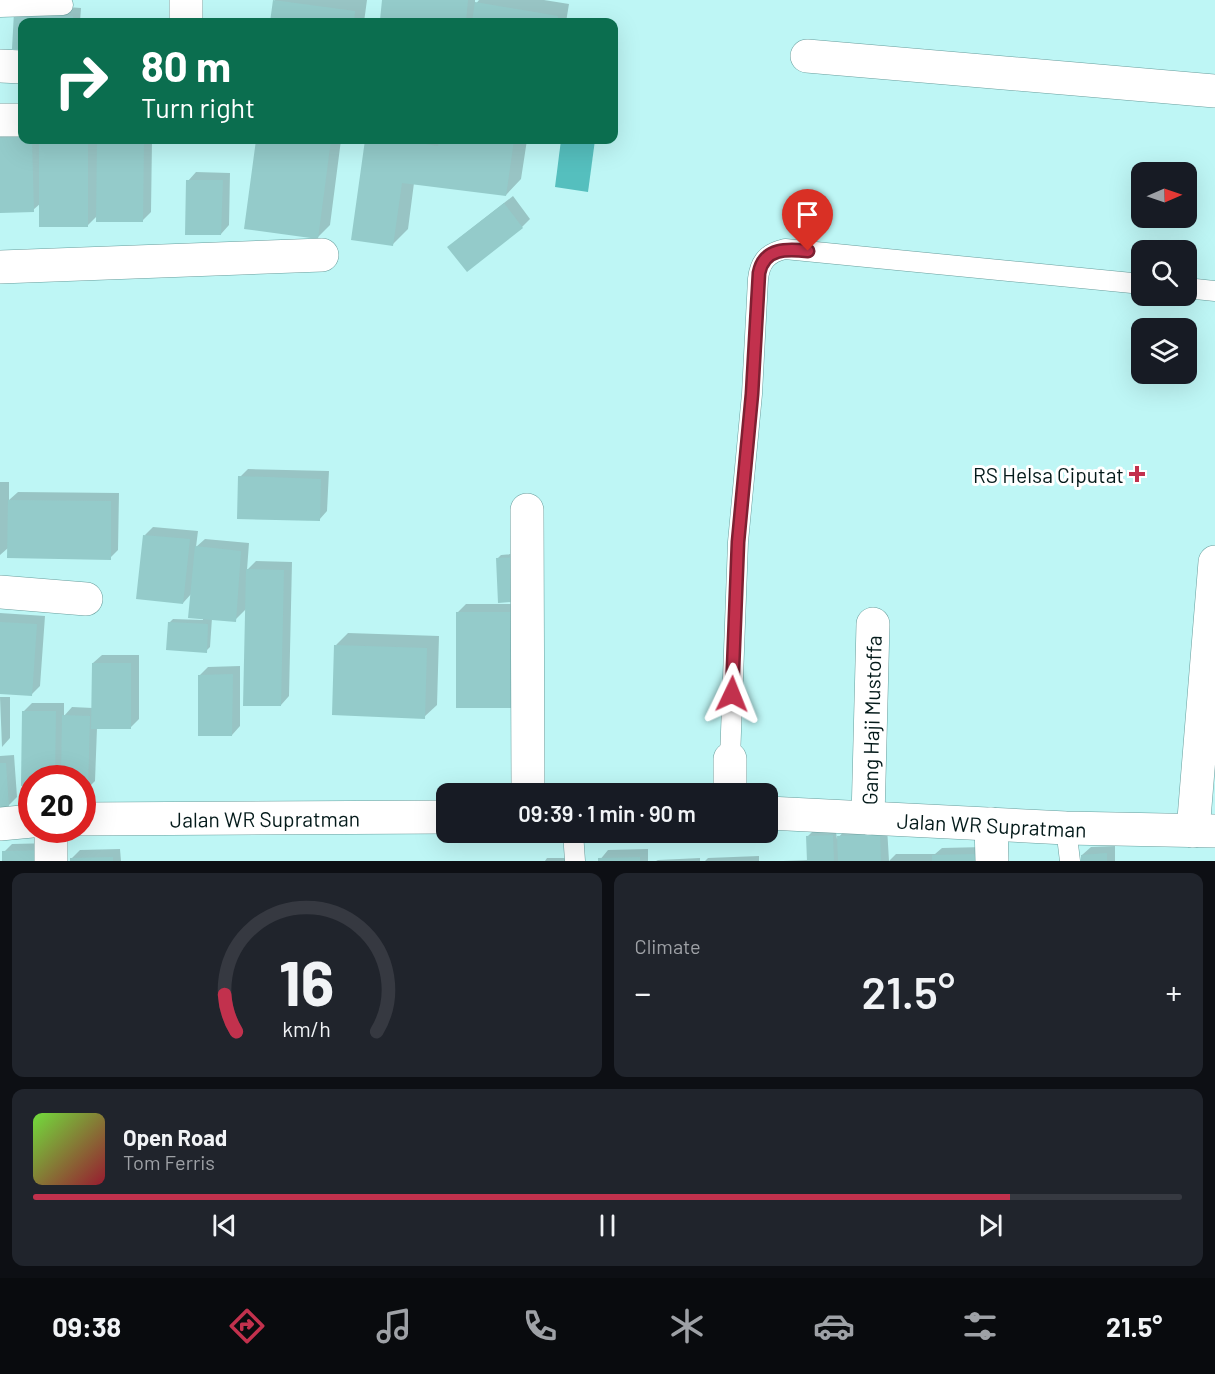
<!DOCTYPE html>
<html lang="en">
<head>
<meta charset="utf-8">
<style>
	body { margin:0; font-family:Barlow,sans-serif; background:#20242c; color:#f1f3f6; height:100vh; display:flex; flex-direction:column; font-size:22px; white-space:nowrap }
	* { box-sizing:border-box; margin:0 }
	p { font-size:20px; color:#9ea1a6 }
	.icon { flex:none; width:33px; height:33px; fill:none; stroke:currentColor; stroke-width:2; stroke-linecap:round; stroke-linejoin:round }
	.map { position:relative; height:861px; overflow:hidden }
	.side { display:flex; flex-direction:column; gap:12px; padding:12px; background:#0d0f14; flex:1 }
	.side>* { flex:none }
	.hud { position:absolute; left:18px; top:18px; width:600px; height:126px; border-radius:12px; box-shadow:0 6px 24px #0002; background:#0b6e4f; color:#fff; overflow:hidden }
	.needle { width:39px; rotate:88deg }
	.tools { position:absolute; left:1131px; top:162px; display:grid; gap:12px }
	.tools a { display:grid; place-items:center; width:66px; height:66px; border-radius:12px; background:#171b24; box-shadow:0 6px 24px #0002; font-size:30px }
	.speed { position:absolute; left:18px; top:765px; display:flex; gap:12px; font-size:30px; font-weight:700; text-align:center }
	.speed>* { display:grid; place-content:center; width:78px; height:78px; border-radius:50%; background:#171b24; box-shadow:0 6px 24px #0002; line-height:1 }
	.speed .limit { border:9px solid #d22; background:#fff; color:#111 }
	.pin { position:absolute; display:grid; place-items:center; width:51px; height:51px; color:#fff; margin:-62px -26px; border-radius:50% 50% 50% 0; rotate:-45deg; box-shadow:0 0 6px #0007 }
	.pin .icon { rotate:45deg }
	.me { position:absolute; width:66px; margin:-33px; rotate:2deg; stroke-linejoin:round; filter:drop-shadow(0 0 4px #0008) }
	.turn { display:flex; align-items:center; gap:21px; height:126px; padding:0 24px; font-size:27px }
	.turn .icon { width:78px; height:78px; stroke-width:2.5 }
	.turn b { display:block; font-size:42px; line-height:51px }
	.big { font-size:45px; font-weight:600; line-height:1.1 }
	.side .widget { flex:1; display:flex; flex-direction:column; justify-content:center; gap:9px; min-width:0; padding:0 21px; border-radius:12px; background:#20242c }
	.side .dial { align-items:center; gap:0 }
	.dial svg { height:156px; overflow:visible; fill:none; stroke:#363941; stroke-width:7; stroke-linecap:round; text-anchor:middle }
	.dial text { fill:#f1f3f6; stroke:none }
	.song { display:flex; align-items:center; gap:18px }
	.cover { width:72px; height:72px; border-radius:9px; background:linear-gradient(135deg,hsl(100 70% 55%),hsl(350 70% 35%)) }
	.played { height:6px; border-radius:3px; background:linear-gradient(90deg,#c2314d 85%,#363941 85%) }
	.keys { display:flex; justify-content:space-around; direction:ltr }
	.heat { display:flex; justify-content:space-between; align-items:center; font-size:33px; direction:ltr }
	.side .tiles { flex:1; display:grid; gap:12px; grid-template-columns:1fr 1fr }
	.widget:last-child { grid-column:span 2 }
	.trip { position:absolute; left:436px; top:783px; width:342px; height:60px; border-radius:12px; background:#171b24; box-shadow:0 6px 24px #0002; font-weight:600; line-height:60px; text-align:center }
	.menu { display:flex; height:96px; justify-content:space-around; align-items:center; background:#090b0e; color:#9ea1a6 }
	.menu .icon { width:42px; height:42px }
	.menu .on { color:#c2314d }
	.menu b { font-size:27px; color:#f1f3f6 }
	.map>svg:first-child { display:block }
	.water { fill:#55bfbe }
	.shadow { fill:#0003 }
	.building { fill:#94cbca }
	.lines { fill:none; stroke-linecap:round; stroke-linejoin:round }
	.lane-casing { stroke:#689e9d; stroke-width:21 }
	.street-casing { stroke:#689e9d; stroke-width:34 }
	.secondary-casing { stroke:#689e9d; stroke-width:34 }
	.lane { stroke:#fff; stroke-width:20 }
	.street { stroke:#fff; stroke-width:33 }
	.secondary { stroke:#fff; stroke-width:33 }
	.route-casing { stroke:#7e2032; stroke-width:15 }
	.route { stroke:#c2314d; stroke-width:10 }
	.poi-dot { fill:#c2314d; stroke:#fff; stroke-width:2 }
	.labels { text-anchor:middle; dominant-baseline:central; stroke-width:6; stroke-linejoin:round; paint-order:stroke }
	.poi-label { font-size:21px; fill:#041a1a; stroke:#fff; text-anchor:end }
	.street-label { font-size:21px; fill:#041a1a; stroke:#fff }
</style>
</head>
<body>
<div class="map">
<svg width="1215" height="861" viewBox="0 0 1215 861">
	<rect width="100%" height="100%" fill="#bef6f5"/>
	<!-- water -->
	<path class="water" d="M 561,140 L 595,140 L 588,192 L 555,187 Z"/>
	<!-- shadow -->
	<path class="shadow" d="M 275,0 L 367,0 L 364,22 L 272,22 Z
		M 384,0 L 475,0 L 475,5 L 479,0 L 544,0 L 569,4 L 566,22 L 388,22 L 391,20 Z
		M 24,4 L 81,8 L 80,22 L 22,22 L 22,48 L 13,48 Z
		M 22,129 L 22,140 L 96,140 L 96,144 L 100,140 L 152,140 L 151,212 L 142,221 L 97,216 L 88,225 L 41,203 L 33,210 L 0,211 L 0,131 Z
		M 258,140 L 341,140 L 330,225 L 318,237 L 246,228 Z
		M 367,140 L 527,140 L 521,179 L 506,195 L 414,183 L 408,229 L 392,245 L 353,239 Z
		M 196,172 L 230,173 L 229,225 L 221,234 L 188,181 Z
		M 513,196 L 530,219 L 522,227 L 458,239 Z
		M 248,469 L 329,471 L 327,511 L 319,520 L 240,477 Z
		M 0,482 L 9,482 L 9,500 L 18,492 L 119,493 L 118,550 L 110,558 L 8,548 L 0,555 Z
		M 153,527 L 198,531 L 196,547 L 205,539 L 249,543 L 247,570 L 256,561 L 292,562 L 289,696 L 281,705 L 246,609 L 235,620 L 212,618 L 210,647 L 206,651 L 169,623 L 173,619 L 203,620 L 203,618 L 192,593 L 183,603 L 145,535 Z
		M 522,553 L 499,601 L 497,559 L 501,555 Z
		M 466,604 L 521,604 L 458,706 L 457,613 Z
		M 0,613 L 45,616 L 40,686 L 32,694 L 0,692 Z
		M 348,633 L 439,636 L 437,705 L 424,717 L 336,645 Z
		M 102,655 L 139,655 L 139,719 L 130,728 L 97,728 L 95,781 L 87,789 L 82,778 L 32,778 L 24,711 L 32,703 L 64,703 L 64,716 L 72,707 L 93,708 L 93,663 Z
		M 240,666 L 240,726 L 232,735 L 200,675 L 208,667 Z
		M 0,697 L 10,697 L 10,738 L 2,747 Z
		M 14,755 L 17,797 L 8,806 L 0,806 L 0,756 Z
		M 887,827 L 889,861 L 783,861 L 808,860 L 808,836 L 812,832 L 836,832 L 837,839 L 847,828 Z
		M 54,843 L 54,861 L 4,861 L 4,852 L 12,844 Z
		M 1115,846 L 1115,861 L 1082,861 L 1082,855 L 1091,847 Z
		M 984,847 L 984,861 L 889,861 L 896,854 L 935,854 L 942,848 Z
		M 120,849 L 121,861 L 71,861 L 71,859 L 80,850 Z
		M 648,849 L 648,861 L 599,861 L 608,850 Z
		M 759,856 L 759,861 L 705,861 L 708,858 Z
		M 547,858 L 572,858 L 572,861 L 545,861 Z
		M 700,858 L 700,861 L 656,861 L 658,860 Z"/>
	<!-- building -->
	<path class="building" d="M 273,0 L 355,11 L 354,22 L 270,22 Z
		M 382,0 L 468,0 L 466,22 L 403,22 L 380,20 Z
		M 475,2 L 558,16 L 557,22 L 472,22 Z
		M 14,12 L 73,16 L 73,22 L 22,22 L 22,50 L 12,49 Z
		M 22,137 L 22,140 L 32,140 L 34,212 L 0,213 L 0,138 Z
		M 39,140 L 88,140 L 88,227 L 39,227 Z
		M 97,140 L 144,141 L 143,222 L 96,222 Z
		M 256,140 L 331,140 L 318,239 L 244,229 Z
		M 365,140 L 407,140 L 407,141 L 438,146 L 439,140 L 514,140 L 506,196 L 402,183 L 393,246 L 351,240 Z
		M 186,180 L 223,180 L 221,235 L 185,235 Z
		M 504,203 L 523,228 L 467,272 L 447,247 Z
		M 238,476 L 321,479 L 320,521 L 237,519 Z
		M 8,500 L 111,501 L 111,560 L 7,558 Z
		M 143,535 L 190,539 L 183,604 L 136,599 Z
		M 195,546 L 241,551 L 236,622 L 188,618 Z
		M 519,557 L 521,601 L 498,603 L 496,558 Z
		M 246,569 L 284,570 L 281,706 L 243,706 Z
		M 456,612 L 513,612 L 514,708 L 456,708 Z
		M 0,622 L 37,624 L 32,696 L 0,694 Z
		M 168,622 L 208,624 L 207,653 L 166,650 Z
		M 334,645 L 427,648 L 425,719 L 332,715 Z
		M 92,663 L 131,663 L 131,729 L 91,729 Z
		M 233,674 L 232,736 L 198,736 L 198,675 Z
		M 22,711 L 56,711 L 55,778 L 32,778 L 32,787 L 21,786 Z
		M 62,715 L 90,716 L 88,791 L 82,790 L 82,778 L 61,778 Z
		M 0,763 L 6,763 L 9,807 L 0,808 Z
		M 880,834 L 881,861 L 838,861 L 837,836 Z
		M 833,835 L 834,861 L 807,861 L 806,836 Z
		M 46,850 L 46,861 L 2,861 L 2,851 Z
		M 1107,853 L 1107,861 L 1081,861 L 1081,855 Z
		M 976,854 L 976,861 L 932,861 L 932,855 Z
		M 113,857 L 113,861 L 70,861 L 70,858 Z
		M 640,857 L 640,861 L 598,861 L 598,858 Z"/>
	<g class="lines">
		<defs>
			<path id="lane" d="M 0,7 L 63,5
				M 1186,288 L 1215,291
				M 730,759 L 738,542 L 752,394 L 758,279 C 760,262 767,253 785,249 L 1142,284
				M 1066,828 L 1070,861
				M 573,832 L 575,861"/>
			<g id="street">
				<path d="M 186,22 L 186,0"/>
				<path d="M 807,56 L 1215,91"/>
				<path d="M 0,66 L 22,67"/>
				<path d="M 0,120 L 22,120"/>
				<path d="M 0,267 L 322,255"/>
				<path d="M 527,510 L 528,794"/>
				<path d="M 0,592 L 86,599"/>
				<path d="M 730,759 L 730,794"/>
				<path id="s1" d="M 868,818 L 873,624"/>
				<path d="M 991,824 L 992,861"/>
				<path d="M 51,830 L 51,861"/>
				<path d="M 1193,831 L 1215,562"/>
			</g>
			<g id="secondary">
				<path id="s2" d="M 768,813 L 1066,828 L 1215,831"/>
				<path id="s3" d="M 82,819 L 447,817"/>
				<path d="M 0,824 L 32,821"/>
			</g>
		</defs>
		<!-- lane casing -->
		<use href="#lane" class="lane-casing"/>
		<!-- street casing -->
		<use href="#street" class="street-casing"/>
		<!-- secondary casing -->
		<use href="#secondary" class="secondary-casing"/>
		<!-- lane -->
		<use href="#lane" class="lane"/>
		<!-- street -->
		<use href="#street" class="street"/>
		<!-- secondary -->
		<use href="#secondary" class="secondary"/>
	</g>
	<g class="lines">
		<defs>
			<path id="route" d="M 732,694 L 738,542 L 752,394 L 759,273 C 764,247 788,249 808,251"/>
		</defs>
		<!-- route casing -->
		<use href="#route" class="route-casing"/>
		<!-- route -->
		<use href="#route" class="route"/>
	</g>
	<!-- markers -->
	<path class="poi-dot" d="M1134 465h6v6h6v6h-6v6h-6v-6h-6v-6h6z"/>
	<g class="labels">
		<!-- poi labels -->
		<g class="poi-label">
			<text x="1124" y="474">RS Helsa Ciputat</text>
		</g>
		<!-- street labels -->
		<g class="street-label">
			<text stroke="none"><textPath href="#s1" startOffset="98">Gang Haji Mustoffa</textPath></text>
			<text stroke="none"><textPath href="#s3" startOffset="183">Jalan WR Supratman</textPath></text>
			<text stroke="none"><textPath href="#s2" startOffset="224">Jalan WR Supratman</textPath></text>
		</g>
	</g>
</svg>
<div class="tools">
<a><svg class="needle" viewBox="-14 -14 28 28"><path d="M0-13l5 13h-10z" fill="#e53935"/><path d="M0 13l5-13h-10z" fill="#9ea1a6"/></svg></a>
<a><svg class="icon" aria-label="search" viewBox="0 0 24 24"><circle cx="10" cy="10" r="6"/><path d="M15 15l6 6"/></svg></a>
<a><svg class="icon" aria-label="layers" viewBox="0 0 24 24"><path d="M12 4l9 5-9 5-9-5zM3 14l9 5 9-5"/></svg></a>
</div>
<div class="speed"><div class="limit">20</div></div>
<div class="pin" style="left:808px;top:251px;background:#d93025"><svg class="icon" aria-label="arrive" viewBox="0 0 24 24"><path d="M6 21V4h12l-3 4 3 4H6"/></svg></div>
<svg class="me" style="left:732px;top:694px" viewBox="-20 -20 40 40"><path d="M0-17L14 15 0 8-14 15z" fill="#c2314d" stroke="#fff" stroke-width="4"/></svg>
<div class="trip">09:39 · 1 min · 90 m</div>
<div class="hud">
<div class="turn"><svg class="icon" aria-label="right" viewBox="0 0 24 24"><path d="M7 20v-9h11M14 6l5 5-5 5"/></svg><div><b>80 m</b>Turn right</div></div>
</div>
</div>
<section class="side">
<div class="tiles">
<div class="widget dial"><svg viewBox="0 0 100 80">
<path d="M14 69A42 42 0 1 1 86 69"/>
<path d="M14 69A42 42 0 0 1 8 50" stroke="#c2314d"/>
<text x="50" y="56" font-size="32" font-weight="700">16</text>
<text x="50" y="72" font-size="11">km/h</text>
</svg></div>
<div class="widget"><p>Climate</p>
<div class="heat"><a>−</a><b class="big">21.5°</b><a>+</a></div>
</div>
<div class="widget">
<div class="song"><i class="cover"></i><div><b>Open Road</b><p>Tom Ferris</p></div></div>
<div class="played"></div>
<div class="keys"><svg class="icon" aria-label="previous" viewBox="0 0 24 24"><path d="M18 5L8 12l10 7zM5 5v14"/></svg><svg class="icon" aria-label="pause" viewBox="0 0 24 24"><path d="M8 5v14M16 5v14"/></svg><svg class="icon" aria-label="next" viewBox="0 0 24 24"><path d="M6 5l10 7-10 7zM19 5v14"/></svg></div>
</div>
</div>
</section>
<nav class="menu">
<b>09:38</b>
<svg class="icon on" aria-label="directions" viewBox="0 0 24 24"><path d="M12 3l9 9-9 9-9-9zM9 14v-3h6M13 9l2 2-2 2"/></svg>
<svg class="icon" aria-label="music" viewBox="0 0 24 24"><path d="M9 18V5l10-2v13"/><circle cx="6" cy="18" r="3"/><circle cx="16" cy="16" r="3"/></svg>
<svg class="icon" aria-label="phone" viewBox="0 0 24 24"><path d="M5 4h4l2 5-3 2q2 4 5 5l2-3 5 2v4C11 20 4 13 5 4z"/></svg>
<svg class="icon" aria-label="climate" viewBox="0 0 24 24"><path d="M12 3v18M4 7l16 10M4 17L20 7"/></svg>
<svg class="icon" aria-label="car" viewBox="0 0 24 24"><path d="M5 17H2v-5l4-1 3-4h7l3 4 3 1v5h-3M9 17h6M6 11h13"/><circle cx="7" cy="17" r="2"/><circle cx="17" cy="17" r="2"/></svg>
<svg class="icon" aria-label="filters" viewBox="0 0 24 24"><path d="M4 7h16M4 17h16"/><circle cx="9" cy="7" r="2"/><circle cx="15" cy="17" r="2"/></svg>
<b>21.5°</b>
</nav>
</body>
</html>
